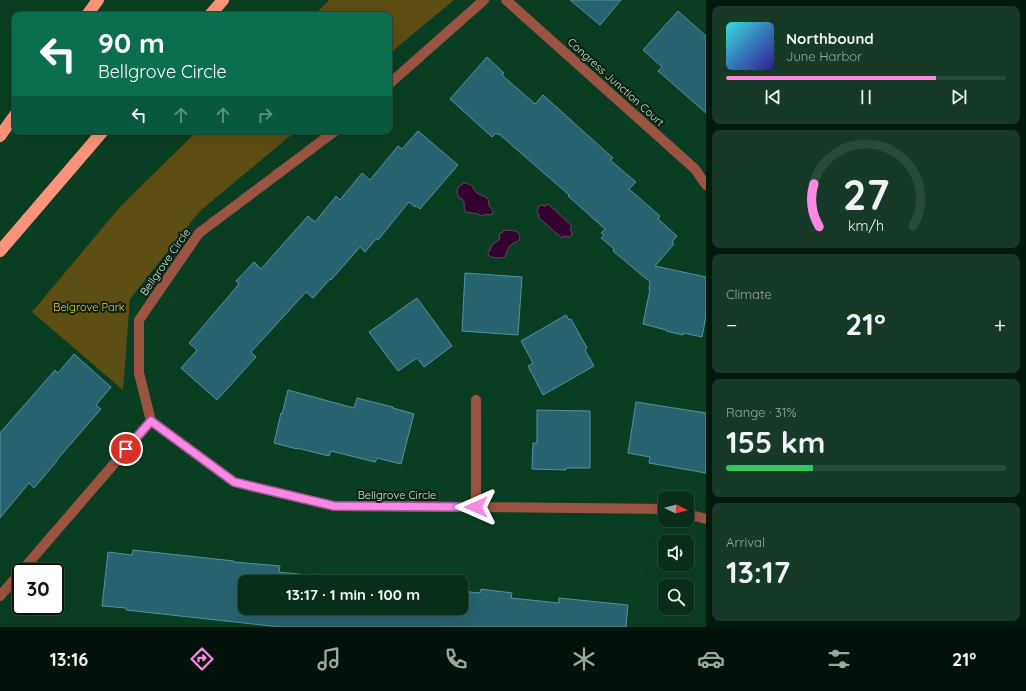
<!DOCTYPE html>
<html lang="en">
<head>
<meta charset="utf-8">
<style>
	body { margin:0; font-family:Quicksand,sans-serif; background:#163a27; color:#f1f3f6; height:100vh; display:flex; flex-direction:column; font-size:15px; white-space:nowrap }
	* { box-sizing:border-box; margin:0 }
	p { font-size:13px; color:#98a8a2 }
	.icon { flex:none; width:22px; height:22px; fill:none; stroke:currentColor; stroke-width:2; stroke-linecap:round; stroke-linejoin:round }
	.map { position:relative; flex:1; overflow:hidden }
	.side { display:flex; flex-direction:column; gap:6px; padding:6px; background:#04190e; width:320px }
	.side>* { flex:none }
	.guide { position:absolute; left:12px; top:12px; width:380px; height:122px; border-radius:8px; box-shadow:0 4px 16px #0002,0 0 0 1px #294a39; background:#0b6e4f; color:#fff; overflow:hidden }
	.needle { width:26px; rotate:96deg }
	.fabs { position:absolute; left:658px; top:491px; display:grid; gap:8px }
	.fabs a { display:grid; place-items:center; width:36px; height:36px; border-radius:8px; background:#082e1a; box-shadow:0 4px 16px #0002,0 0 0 1px #294a39; font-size:20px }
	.speed { position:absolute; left:12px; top:563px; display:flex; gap:8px; font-size:20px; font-weight:700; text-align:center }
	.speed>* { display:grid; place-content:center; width:52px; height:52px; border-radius:50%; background:#082e1a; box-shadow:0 4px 16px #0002,0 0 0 1px #294a39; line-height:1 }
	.speed .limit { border:2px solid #111; border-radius:6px; background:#fff; color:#111 }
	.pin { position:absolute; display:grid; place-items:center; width:34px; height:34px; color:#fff; margin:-17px; border:2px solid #fff; border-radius:50%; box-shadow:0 1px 4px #0007 }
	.me { position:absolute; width:44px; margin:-22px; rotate:270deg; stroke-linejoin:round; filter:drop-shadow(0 0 3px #0008) }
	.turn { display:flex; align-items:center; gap:14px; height:84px; padding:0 20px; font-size:18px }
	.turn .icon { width:52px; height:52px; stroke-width:2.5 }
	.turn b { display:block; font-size:28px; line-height:34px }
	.lanes { display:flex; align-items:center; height:38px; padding:0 20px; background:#0003; justify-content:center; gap:20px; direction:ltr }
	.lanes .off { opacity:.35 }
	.big { font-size:30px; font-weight:800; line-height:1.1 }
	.side .card { flex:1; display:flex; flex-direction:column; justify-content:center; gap:6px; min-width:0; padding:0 14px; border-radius:8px; background:#163a27 }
	.side .dial { align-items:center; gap:0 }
	.dial svg { height:104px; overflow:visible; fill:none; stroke:#294a39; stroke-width:7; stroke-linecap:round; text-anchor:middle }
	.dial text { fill:#f1f3f6; stroke:none }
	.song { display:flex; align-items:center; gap:12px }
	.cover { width:48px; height:48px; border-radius:6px; background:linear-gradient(135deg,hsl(180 70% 55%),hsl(250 70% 35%)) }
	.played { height:4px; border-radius:2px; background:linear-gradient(90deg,#fb87e6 75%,#294a39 75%) }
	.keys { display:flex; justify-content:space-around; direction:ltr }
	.heat { display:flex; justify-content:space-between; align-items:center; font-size:22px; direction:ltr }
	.charge { height:6px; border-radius:3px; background:linear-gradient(90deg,#34c759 31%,#294a39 0) }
	.trip { position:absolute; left:238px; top:575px; width:230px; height:40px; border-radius:8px; background:#082e1a; box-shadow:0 4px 16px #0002,0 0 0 1px #294a39; font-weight:800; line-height:40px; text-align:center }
	.menu { display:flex; height:64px; justify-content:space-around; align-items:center; background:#03120a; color:#98a8a2 }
	.menu .icon { width:28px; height:28px }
	.menu .on { color:#fb87e6 }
	.menu b { font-size:18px; color:#f1f3f6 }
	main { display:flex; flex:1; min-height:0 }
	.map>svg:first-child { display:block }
	.green { fill:#5c4d12 }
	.water { fill:#34022e; stroke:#624761 }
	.building { fill:#286370; stroke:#4f94a4 }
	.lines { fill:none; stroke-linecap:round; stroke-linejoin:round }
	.street { stroke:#9b5342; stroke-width:10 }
	.highway { stroke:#fc937a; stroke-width:12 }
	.route-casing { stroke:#a35896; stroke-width:10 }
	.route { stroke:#fb87e6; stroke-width:7 }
	.labels { text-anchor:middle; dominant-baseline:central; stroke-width:4; stroke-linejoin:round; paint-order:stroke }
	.street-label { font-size:11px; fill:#cfe9d7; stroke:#0c2013 }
	.park-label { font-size:11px; fill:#edca42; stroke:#0c2013 }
</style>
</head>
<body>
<main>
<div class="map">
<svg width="706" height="627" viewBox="0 0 706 627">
	<rect width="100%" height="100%" fill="#0a3e22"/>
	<!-- green -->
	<path class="green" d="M 329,0 L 454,0 L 389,54 L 389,15 L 314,15 Z
		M 197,131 L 296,131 L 200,211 L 130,299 L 123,390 L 32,312 L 119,208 Z"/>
	<!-- water -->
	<path class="water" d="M 465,183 C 474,185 472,188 477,193 C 484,198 489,194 489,206 C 493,209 494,212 491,215 L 486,214 L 482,216 C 476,212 472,214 466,212 C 463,208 465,207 464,203 C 463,198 463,201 460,198 C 454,192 459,184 465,183 Z
		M 548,204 L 572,226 L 570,228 L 572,233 L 571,236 L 568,237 L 564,236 L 562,238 L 538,217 L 539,215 L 537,212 L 539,206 L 541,205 L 546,206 Z
		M 506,230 L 516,231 L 520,235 C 520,244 513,241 509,247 C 507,250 507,254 505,257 C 499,258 494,259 488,255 L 488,253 L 490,250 L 492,245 L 500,239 L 499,234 Z"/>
	<!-- building -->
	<path class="building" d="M 570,0 L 621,0 L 600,25 Z
		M 678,11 L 706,36 L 706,113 L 658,71 L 662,67 L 643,50 Z
		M 487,57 L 504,73 L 502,75 L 535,104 L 543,95 L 613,158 L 610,160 L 636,182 L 629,189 L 660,216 L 658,219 L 677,236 L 672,242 L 674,244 L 655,266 L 706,277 L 706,316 L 702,337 L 683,333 L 683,335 L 666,331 L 666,330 L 643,324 L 650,289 L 649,289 L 650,282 L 613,251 L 614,249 L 601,238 L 604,235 L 601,233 L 605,229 L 568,196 L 569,195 L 499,134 L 498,135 L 496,133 L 492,137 L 450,99 Z
		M 418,131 L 458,165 L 420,209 L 416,206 L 415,207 L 409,202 L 378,240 L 376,239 L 365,252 L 360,247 L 331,280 L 330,279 L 313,298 L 306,292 L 251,352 L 256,357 L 217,400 L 181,368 L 197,350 L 189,343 L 239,284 L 236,281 L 254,262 L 261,269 L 308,216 L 315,222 L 336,196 L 340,200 L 362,173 L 370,180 L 398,146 L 402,149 Z
		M 465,273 L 522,277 L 518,335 L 462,331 Z
		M 417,298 L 452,346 L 424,367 L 417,358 L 398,371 L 369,332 Z
		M 566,315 L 569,320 L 571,319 L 587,348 L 585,350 L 594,366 L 543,395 L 528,366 L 533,363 L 521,341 Z
		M 74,354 L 111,387 L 96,405 L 101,409 L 56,461 L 57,461 L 34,488 L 29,483 L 0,518 L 0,433 L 55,370 L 58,373 Z
		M 288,390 L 354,408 L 357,398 L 393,407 L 393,408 L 414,414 L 401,464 L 377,458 L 375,462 L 331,451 L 329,456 L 297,448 L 297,449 L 274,443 L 281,413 L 282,414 Z
		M 636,402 L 706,413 L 706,473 L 649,463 L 650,457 L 628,453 Z
		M 537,410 L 590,411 L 590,468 L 566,468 L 566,470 L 532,469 L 533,443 L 537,443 Z
		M 133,550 L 234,561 L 234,562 L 280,566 L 279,572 L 316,576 L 316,574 L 340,577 L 340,579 L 368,582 L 245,582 L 245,608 L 461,608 L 461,591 L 480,593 L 481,589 L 512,593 L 511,598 L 559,603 L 559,598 L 628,605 L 626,627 L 280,627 L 126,610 L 126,608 L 102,606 L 108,552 L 132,555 Z"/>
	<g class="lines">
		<!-- street -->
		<path class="street" d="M 506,0 L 695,169 L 706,185
			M 389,84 L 484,0
			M 335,131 L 199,233 L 139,320 L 139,373 L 151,421 L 234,482 L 334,506 L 476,507 L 665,509
			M 476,507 L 476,400
			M 687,514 L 706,519
			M 0,596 L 151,421"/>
		<!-- highway -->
		<path class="highway" d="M 87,15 L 98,0
			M 210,15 L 223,0
			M 0,136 L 15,115
			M 0,251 L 103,131"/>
	</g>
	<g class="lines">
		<defs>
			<path id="route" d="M 126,449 L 151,421 L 234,482 L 334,506 L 476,507"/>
		</defs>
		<!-- route casing -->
		<use href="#route" class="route-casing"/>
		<!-- route -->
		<use href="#route" class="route"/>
	</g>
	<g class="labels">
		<!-- street labels -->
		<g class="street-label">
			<text transform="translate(616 82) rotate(42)">Congress Junction Court</text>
			<text transform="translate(165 262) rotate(-55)">Bellgrove Circle</text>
			<text x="397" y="495">Bellgrove Circle</text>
		</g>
		<!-- park labels -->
		<g class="park-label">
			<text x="89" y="307">Belgrove Park</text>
		</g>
	</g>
</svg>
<div class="fabs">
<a><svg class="needle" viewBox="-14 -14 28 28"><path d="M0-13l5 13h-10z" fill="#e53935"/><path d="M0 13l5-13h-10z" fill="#98a8a2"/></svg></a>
<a><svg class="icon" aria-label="sound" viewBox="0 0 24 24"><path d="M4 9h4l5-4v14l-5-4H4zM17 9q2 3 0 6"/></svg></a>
<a><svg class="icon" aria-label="search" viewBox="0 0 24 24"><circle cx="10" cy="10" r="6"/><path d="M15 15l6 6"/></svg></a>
</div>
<div class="speed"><div class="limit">30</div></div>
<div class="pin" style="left:126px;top:449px;background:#d93025"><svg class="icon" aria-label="arrive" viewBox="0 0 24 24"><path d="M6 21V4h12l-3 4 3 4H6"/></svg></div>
<svg class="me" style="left:476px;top:507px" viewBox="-20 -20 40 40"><path d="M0-17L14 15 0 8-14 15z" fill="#fb87e6" stroke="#fff" stroke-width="4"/></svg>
<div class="trip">13:17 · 1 min · 100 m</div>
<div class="guide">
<div class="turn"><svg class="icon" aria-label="left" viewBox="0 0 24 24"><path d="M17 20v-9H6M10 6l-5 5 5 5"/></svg><div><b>90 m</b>Bellgrove Circle</div></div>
<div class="lanes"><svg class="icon" aria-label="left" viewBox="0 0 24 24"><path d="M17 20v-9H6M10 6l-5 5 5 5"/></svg><svg class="icon off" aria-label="ahead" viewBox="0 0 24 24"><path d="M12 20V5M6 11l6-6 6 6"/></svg><svg class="icon off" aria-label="ahead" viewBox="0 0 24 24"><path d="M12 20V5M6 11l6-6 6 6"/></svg><svg class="icon off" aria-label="right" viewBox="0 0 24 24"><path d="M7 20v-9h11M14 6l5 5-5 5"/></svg></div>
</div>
</div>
<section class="side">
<div class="card">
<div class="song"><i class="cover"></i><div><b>Northbound</b><p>June Harbor</p></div></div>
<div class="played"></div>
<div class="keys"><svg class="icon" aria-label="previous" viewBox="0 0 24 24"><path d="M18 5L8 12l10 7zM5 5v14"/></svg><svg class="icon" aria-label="pause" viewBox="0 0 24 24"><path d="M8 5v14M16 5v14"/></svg><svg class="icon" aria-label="next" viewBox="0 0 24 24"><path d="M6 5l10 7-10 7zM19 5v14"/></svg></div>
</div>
<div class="card dial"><svg viewBox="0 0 100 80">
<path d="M14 69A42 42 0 1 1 86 69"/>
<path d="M14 69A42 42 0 0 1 10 36" stroke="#fb87e6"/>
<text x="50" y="56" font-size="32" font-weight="700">27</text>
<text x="50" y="72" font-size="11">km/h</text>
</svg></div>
<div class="card"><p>Climate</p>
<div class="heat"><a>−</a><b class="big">21°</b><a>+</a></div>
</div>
<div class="card"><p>Range · 31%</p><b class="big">155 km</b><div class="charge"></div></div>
<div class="card"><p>Arrival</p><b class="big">13:17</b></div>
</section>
</main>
<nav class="menu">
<b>13:16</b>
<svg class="icon on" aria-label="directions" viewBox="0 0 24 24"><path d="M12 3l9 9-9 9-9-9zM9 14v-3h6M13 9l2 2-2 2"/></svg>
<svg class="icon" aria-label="music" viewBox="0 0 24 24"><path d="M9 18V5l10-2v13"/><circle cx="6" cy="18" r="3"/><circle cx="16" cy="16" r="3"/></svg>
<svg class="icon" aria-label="phone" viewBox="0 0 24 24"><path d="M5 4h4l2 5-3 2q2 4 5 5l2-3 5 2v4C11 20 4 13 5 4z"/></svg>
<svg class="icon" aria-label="climate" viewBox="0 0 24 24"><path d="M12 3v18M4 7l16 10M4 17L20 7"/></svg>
<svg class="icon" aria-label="car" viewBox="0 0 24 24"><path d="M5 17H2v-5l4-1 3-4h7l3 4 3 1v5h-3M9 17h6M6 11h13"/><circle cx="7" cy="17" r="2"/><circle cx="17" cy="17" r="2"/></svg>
<svg class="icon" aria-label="filters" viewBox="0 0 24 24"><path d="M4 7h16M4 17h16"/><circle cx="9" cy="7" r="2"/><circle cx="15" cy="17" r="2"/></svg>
<b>21°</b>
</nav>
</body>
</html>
